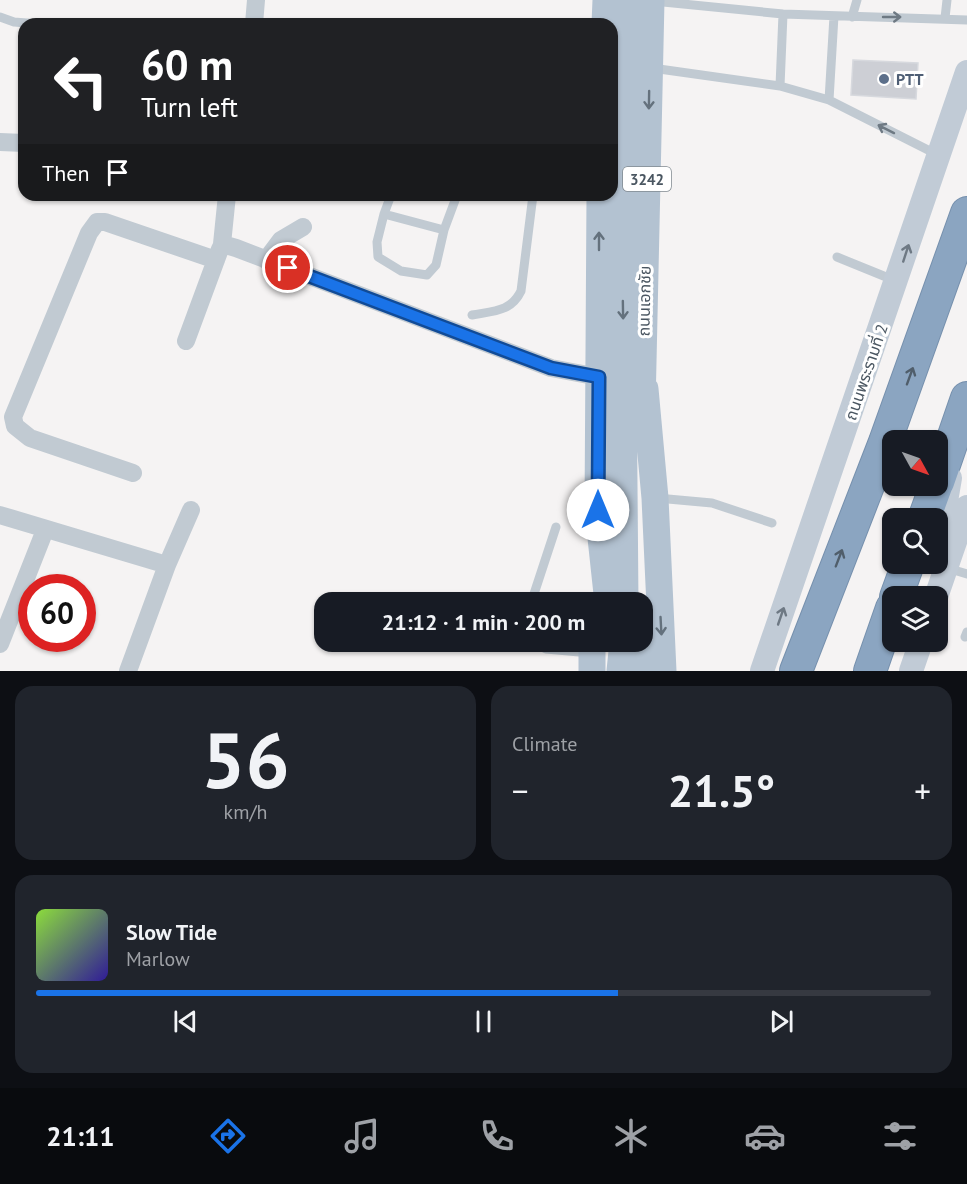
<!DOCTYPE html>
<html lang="en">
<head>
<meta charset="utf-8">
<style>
	body { margin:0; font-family:"PT Sans","Noto Sans Thai",sans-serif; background:#20242c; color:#f1f3f6; height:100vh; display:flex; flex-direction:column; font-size:22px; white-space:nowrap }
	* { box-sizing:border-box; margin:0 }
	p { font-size:20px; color:#9ea1a6 }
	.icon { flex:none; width:33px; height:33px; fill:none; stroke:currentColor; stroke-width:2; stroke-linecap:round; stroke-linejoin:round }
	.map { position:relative; height:671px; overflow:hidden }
	.details { display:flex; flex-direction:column; gap:15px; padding:15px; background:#0d0f14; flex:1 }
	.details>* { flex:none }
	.guide { position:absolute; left:18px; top:18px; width:600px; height:183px; border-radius:18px; box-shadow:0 2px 4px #0004; background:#202124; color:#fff; overflow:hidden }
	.needle { width:39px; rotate:130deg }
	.fabs { position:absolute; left:882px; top:430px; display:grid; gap:12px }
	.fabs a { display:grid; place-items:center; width:66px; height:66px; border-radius:12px; background:#171b24; box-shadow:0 2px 4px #0004; font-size:30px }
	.speed { position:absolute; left:18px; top:574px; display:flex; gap:12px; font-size:30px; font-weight:700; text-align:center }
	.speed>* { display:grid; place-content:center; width:78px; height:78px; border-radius:50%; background:#171b24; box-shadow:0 2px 4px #0004; line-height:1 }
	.speed .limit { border:9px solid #d22; background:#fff; color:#111 }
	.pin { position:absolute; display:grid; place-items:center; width:51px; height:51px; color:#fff; margin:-26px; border:3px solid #fff; border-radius:50%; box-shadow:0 2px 6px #0007 }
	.me { position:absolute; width:66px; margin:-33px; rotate:0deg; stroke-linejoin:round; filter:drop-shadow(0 0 4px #0008) }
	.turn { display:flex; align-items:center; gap:21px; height:126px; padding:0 24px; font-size:27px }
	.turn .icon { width:78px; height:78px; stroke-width:2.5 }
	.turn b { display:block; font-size:42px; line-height:51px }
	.then { display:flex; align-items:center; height:57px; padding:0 24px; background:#0003; gap:12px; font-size:22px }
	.big { font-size:45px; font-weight:700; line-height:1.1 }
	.details .tile { flex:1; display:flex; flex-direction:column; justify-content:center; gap:9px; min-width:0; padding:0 21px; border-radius:18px; background:#20242c }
	.details .dial { align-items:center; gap:0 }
	.dial b { font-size:78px; line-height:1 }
	.song { display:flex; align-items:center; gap:18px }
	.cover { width:72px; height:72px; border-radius:9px; background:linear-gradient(135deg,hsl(90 70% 55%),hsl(250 70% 35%)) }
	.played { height:6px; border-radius:3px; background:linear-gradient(90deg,#1a73e8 65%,#363941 65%) }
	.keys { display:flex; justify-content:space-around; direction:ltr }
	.heat { display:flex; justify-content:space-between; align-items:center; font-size:33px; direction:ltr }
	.details .tiles { flex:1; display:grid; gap:15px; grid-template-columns:1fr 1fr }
	.tile:last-child { grid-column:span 2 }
	.trip { position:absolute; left:314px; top:592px; width:339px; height:60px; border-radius:18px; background:#171b24; box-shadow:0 2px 4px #0004; font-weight:700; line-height:60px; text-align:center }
	.menu { display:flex; height:96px; justify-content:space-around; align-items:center; background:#090b0e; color:#9ea1a6 }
	.menu .icon { width:42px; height:42px }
	.menu .current { color:#1a73e8 }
	.menu b { font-size:27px; color:#f1f3f6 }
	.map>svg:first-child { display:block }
	.building { fill:#cdcfd5; stroke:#d7d9de; stroke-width:1.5 }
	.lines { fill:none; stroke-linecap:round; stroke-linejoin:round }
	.highway-casing { stroke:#7690ad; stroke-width:34 }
	.lane { stroke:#c1cad2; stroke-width:9 }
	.street { stroke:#c1cad2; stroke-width:18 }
	.secondary { stroke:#c1cbd6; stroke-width:24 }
	.primary { stroke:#b3c2d1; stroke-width:27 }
	.highway { stroke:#8ba5c1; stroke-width:32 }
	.oneway { stroke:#6e7983 }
	.oneway2 { stroke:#64717d }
	.oneway3 { stroke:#6e7984 }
	.oneway4 { stroke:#505e6b }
	.route-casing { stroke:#114b97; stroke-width:15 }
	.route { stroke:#1a73e8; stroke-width:10 }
	.service-dot { fill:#5c6f8a; stroke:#fff; stroke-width:2 }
	.labels { text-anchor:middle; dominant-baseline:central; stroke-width:6; stroke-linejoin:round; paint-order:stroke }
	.shield { fill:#fff; stroke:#808990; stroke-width:1.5 }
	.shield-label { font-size:15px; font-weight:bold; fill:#4a5661 }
	.service-label { font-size:16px; font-weight:bold; fill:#4e5e75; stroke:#fff; text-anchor:start }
	.street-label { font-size:16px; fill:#4a5661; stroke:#fff }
</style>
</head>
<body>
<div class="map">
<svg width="967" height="671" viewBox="0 0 967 671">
	<rect width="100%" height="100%" fill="#f5f3f3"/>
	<!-- building -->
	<path class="building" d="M 853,60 L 918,63 L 916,99 L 851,95 Z"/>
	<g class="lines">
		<defs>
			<path id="highway" d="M 938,482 L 967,398
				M 924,519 L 936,486
				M 896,597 L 908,564
				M 796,671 L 885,442 L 967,213
				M 870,671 L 892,608"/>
		</defs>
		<!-- highway casing -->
		<use href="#highway" class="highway-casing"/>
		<!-- lane -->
		<path class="lane" d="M 653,1 L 783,14 L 967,20
			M 0,17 L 14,22 L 40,24
			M 852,17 L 857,0
			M 945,18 L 947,0
			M 652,68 L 780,86 L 783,14
			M 780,86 L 829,100 L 936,154
			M 829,100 L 834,16
			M 391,195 L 384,214 L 444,230
			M 384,214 L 377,242 L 378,257 L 401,271 L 427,275 L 436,265 L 444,230 L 457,195
			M 837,257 L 896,281
			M 472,315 C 493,311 511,312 521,291 L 533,195
			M 657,498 L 712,503 L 772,523
			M 947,568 L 967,574
			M 531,597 L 571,597 L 593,602
			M 531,603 L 556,527
			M 965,637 L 967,632
			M 532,642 L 546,649 L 590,653"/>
		<!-- street -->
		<path class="street" d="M 254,24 L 256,0
			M 0,142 L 24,143
			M 227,195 L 222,244 L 236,248 L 551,368 L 599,377
			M 266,260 L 281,240 L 303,227
			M 186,341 L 220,249
			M 133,473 L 30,438 L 15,426 L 13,417 L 89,233 L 97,222 L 105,222 L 216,260
			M 0,515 L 167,565
			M 0,644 L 45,530
			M 128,671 L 167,565 L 191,510"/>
		<!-- secondary -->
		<path class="secondary" d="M 938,548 L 950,478
			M 936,597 L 967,507
			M 762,671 L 967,72
			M 911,671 L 921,642"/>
		<!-- primary -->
		<path class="primary" d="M 605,24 L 606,0
			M 600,195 L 598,510 L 608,603
			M 645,389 L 655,498 L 663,671
			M 642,407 L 651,0
			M 625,603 L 622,252 L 632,0
			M 592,642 L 592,671
			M 641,642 L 642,671
			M 620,671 L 623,642"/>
		<!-- highway -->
		<use href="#highway" class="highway"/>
	</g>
	<!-- one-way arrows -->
	<defs><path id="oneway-shaft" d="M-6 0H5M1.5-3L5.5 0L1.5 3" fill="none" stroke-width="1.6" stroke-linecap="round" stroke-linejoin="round" transform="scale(1.5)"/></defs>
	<g class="oneway">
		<use href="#oneway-shaft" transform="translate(892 17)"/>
		<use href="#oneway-shaft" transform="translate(886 129) rotate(-153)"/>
	</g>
	<g class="oneway2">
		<use href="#oneway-shaft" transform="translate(649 100) rotate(91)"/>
		<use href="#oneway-shaft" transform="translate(599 241) rotate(-90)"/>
		<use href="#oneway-shaft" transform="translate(623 310) rotate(89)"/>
		<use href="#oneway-shaft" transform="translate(661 626) rotate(87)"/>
	</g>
	<g class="oneway3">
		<use href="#oneway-shaft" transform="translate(906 253) rotate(-72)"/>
		<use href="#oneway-shaft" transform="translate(781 616) rotate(-71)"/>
	</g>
	<g class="oneway4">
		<use href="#oneway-shaft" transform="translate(910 376) rotate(-70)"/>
		<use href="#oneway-shaft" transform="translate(839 558) rotate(-69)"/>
	</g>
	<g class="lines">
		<defs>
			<path id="route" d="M 288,268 L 551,368 L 599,377 L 598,510"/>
		</defs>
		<!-- route casing -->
		<use href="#route" class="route-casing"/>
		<!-- route -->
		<use href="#route" class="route"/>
	</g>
	<!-- markers -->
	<circle class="service-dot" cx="884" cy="79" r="6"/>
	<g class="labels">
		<!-- shield labels -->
		<rect class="shield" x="623" y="167" width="48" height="24" rx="4.5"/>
		<g class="shield-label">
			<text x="647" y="179">3242</text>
		</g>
		<!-- service labels -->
		<g class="service-label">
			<text x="896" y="79">PTT</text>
		</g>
		<!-- street labels -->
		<g class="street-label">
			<text transform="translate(644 301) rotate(-89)">ถนนเอกชัย</text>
			<text transform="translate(866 372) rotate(-71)">ถนนพระรามที่ 2</text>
		</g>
	</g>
</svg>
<div class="fabs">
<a><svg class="needle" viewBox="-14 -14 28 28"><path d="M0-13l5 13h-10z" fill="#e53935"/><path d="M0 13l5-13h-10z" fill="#9ea1a6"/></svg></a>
<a><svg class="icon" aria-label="search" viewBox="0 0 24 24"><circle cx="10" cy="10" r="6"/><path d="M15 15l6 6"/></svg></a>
<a><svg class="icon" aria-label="layers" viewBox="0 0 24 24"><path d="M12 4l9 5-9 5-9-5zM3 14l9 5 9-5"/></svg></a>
</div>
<div class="speed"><div class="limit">60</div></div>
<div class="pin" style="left:288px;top:268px;background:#d93025"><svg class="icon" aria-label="arrive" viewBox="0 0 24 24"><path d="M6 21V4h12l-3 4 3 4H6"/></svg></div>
<svg class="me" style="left:598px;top:510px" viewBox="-20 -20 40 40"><circle r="19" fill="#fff"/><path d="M0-13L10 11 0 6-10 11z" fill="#1a73e8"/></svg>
<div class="trip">21:12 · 1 min · 200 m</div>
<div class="guide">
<div class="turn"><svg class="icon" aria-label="left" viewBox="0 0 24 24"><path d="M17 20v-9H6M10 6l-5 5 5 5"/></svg><div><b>60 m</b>Turn left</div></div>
<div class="then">Then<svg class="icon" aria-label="arrive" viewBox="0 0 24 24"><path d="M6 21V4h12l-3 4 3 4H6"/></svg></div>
</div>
</div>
<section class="details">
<div class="tiles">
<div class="tile dial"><b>56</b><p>km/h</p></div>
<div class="tile"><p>Climate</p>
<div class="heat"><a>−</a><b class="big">21.5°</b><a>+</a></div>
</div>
<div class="tile">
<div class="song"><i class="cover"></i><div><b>Slow Tide</b><p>Marlow</p></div></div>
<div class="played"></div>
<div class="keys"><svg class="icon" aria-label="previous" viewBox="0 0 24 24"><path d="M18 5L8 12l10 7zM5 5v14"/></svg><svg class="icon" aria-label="pause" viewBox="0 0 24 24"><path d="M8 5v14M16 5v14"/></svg><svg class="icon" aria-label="next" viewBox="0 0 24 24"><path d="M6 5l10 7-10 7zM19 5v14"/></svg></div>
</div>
</div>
</section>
<nav class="menu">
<b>21:11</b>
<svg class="icon current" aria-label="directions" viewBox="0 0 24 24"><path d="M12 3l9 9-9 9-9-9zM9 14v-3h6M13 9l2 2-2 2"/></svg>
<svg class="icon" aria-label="music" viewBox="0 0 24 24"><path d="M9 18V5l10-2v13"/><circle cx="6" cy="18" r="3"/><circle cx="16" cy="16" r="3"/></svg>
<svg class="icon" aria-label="phone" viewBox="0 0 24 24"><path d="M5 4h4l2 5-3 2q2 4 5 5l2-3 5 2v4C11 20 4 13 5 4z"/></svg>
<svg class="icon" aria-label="climate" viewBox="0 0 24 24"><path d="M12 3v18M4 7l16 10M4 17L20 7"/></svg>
<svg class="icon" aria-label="car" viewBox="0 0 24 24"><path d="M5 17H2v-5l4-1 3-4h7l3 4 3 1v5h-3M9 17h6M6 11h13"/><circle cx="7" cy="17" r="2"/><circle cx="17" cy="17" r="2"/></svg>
<svg class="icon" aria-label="filters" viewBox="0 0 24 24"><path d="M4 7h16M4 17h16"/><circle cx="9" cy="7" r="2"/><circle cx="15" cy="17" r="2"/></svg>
</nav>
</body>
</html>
